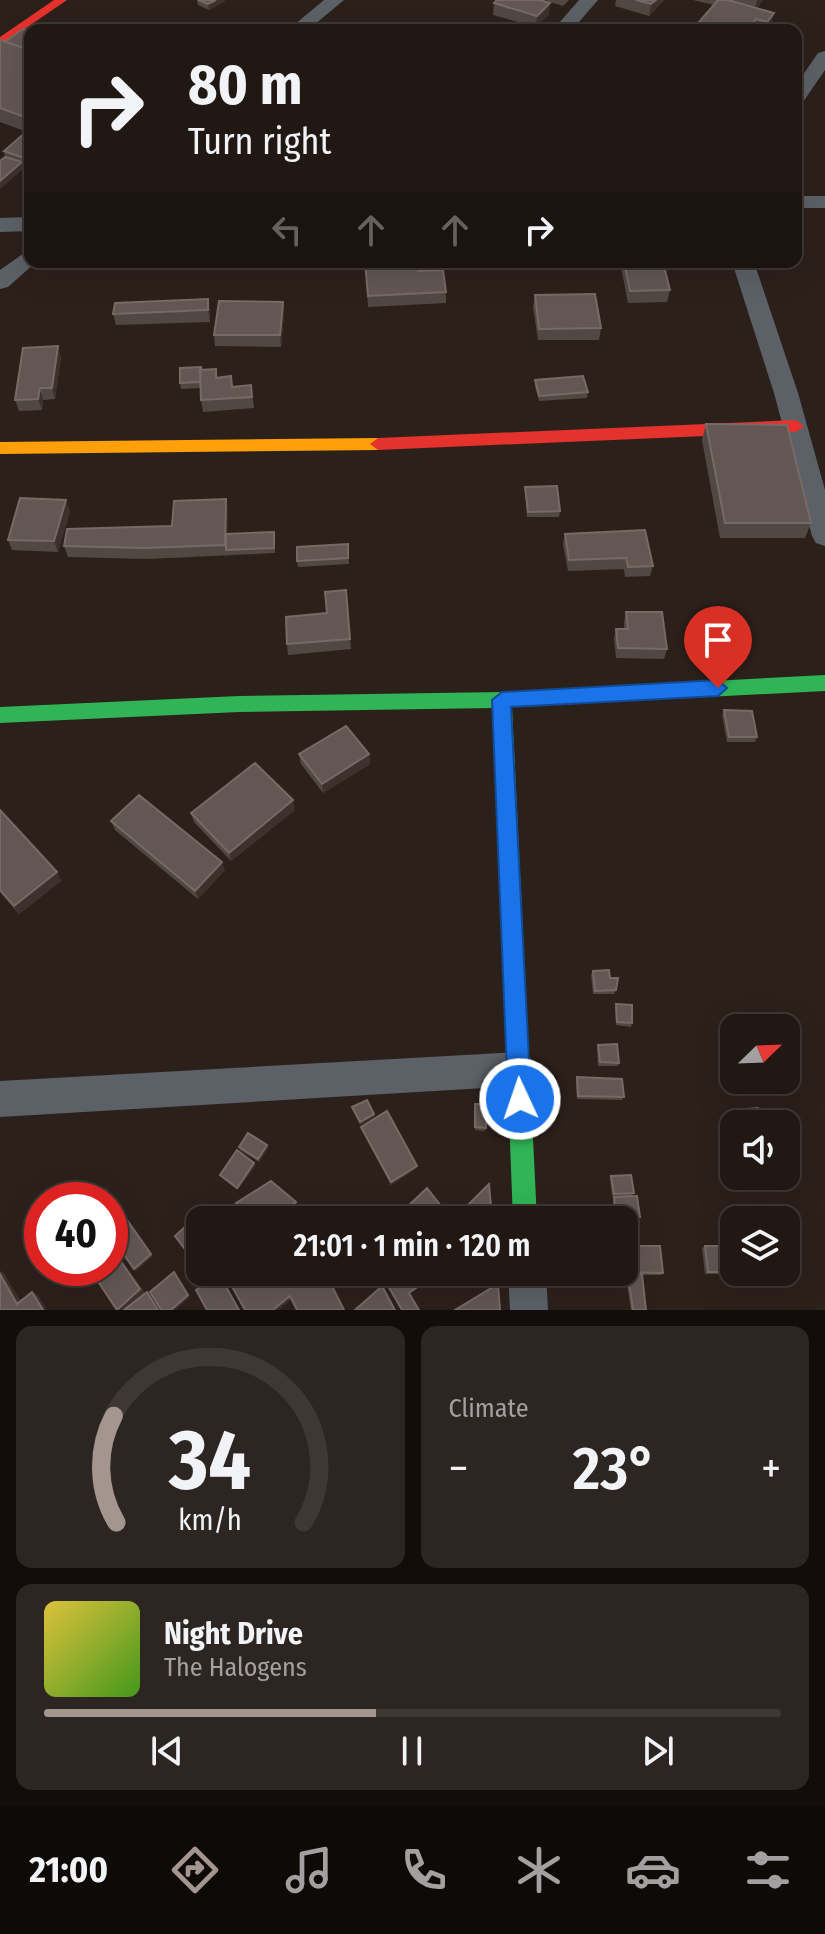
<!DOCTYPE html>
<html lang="en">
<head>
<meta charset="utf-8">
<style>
	body { margin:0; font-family:"Fira Sans Condensed",sans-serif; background:#2d2522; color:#f1f3f6; height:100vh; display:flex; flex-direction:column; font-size:30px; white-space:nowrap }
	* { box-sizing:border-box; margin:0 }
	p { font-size:26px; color:#a2a0a0 }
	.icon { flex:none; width:44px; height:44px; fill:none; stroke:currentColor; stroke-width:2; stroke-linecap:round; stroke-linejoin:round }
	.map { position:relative; height:1310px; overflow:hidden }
	.panel { display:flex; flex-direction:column; gap:16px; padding:16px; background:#120d0b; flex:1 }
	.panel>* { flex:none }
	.guide { position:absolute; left:24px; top:24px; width:778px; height:244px; border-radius:16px; box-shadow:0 8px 32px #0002,0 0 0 2px #3e3734; background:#211814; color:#f1f3f6; overflow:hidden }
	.needle { width:52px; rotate:67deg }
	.controls { position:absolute; left:720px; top:1014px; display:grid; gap:16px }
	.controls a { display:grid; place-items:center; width:80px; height:80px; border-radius:16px; background:#211814; box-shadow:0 8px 32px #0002,0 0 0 2px #3e3734; font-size:40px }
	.speed { position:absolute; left:24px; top:1182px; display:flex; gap:16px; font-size:40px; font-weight:700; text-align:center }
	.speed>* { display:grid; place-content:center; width:104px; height:104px; border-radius:50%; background:#211814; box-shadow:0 8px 32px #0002,0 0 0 2px #3e3734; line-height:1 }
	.speed .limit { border:12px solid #d22; background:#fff; color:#111 }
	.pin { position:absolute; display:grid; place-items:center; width:68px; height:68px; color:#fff; margin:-82px -34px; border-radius:50% 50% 50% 0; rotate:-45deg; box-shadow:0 0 8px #0007 }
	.pin .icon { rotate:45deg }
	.me { position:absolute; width:88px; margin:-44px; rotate:357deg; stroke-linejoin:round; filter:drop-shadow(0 0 6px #0008) }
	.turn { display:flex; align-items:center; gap:28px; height:168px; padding:0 32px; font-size:36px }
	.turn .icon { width:104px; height:104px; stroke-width:2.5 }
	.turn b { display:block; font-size:56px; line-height:68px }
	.lanes { display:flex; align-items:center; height:76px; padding:0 32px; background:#0003; justify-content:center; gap:40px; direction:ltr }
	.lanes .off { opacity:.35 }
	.big { font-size:60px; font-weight:600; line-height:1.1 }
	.panel .widget { flex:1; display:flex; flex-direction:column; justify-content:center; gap:12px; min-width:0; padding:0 28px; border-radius:16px; background:#2d2522 }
	.panel .dial { align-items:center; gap:0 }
	.dial svg { height:208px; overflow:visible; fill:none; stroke:#3e3734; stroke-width:7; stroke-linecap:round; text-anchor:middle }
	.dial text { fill:#f1f3f6; stroke:none }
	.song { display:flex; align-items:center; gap:24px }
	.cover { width:96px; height:96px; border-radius:12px; background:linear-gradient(135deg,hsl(50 70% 55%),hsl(100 70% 35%)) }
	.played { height:8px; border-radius:4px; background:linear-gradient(90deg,#a4958f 45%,#3e3734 45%) }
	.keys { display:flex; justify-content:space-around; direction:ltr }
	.heat { display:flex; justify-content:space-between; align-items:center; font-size:44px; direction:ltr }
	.panel .tiles { flex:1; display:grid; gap:16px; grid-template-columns:1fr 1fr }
	.widget:last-child { grid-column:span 2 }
	.trip { position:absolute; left:186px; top:1206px; width:452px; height:80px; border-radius:16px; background:#211814; box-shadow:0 8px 32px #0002,0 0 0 2px #3e3734; font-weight:600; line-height:80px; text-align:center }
	.tabs { display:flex; height:128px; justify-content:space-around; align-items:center; background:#0d0a08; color:#a2a0a0 }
	.tabs .icon { width:56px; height:56px }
	.tabs .selected { color:#a4958f }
	.tabs b { font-size:36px; color:#f1f3f6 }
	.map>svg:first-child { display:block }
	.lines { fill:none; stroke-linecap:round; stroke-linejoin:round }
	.street { fill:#5c6168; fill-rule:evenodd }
	.fast { fill:#30b455; fill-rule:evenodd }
	.slow { fill:#ff9f0a; fill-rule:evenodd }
	.jam { fill:#e5322d; fill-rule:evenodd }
	.wall { fill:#524843 }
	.shaded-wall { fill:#3c312d }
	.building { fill:#625752; stroke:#766a66; stroke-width:2 }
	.route { fill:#1a73e8; stroke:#114b97; stroke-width:2 }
</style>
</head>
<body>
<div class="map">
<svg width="825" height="1310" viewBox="0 0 825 1310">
	<rect width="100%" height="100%" fill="#2c201b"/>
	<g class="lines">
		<!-- street -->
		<path class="street" d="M 324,0 L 344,0 L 308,30 L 288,30 Z
			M 579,0 L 598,0 L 572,30 L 553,30 Z
			M 825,51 L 825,70 L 803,102 L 796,104 L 796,85 L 818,53 Z
			M 796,196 L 825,196 L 825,208 L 796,208 Z
			M 30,217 L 30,231 L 0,232 L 0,218 Z
			M 30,249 L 30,262 L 36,262 L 8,287 L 0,289 L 0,270 Z
			M 732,262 L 754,262 L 798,393 L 825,490 L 825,546 L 816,543 L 812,536 L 774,393 Z
			M 518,1052 L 530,1057 L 535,1069 L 530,1081 L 518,1086 L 0,1117 L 0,1081 Z
			M 508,1272 L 546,1272 L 548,1310 L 510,1310 Z"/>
		<!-- fast -->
		<path class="fast" d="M 825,675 L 825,691 L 512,707 L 537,1220 L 513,1220 L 493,708 L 239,712 L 0,723 L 0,707 L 239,696 L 502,692 Z"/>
		<!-- slow -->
		<path class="slow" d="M 378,438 L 386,444 L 378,450 L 0,454 L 0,442 Z"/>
		<!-- jam -->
		<path class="jam" d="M 54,0 L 67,0 L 0,46 L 0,37 Z
			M 796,420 L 804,426 L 796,432 L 378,450 L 370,444 L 378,438 Z"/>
	</g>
	<!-- wall -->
	<path class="wall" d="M 197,0 L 225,0 L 225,1 L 209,10 L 198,5 Z
		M 547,0 L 569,0 L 563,6 L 547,1 Z
		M 616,0 L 664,0 L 649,16 L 615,6 Z
		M 693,0 L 763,0 L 757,8 L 772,24 L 767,30 L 695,30 L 698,29 L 699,22 L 714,5 Z
		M 494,3 L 549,14 L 536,27 L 493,15 Z
		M 30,31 L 30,133 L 0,122 L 0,40 L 5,42 Z
		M 30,134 L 30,170 L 24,168 L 0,189 L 0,161 L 5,157 L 4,151 Z
		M 365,262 L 389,265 L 418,271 L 446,292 L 446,303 L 368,307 Z
		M 620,262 L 663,262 L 670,290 L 667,302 L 628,303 Z
		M 535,295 L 601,328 L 599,340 L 538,340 L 533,307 Z
		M 283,302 L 284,313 L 281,347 L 215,346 L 214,335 Z
		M 210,311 L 210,322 L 116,325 L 113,314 Z
		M 61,357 L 55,399 L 43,400 L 42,410 L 19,411 L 15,400 Z
		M 216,369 L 218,378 L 231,376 L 233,387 L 251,385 L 254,408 L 203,412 L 201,400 L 200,388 L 181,389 L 180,383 L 202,370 Z
		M 535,380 L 588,392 L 587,398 L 539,401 L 535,386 Z
		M 706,424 L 811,523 L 805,538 L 720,538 L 702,440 Z
		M 525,487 L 560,511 L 559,517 L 527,517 Z
		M 228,509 L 227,534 L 274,532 L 275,553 L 147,559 L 68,557 L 64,546 L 172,526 Z
		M 70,511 L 58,552 L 12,550 L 8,540 Z
		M 565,534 L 653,566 L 650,576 L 625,577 L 624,569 L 568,571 L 563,544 Z
		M 348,544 L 349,564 L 298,567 L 297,561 Z
		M 346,590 L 351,649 L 288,655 L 287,644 L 327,613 Z
		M 626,612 L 667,649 L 664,659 L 616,658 L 614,639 L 616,629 L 624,629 L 624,622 Z
		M 724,710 L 757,737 L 755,742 L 727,742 L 722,715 Z
		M 299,754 L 369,754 L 370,764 L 323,793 L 301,764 Z
		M 0,810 L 57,872 L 61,881 L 19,914 L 0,892 Z
		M 295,810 L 231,861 L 194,822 L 191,813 Z
		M 111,821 L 225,870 L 198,899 L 115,830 Z
		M 593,971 L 616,990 L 614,994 L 593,994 L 591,975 Z
		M 616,1004 L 632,1023 L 631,1027 L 616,1025 L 615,1007 Z
		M 598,1045 L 619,1063 L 618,1066 L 598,1066 L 597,1048 Z
		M 577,1077 L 624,1097 L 622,1100 L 577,1099 L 576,1081 Z
		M 475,1107 L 486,1128 L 485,1131 L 475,1130 Z
		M 737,1110 L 762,1124 L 737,1124 L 734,1113 Z
		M 361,1127 L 417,1168 L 391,1185 L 362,1130 Z
		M 267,1145 L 268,1148 L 259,1162 L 240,1150 L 239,1147 Z
		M 611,1176 L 634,1193 L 632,1196 L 612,1196 L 610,1179 Z
		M 614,1197 L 640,1217 L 638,1219 L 615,1219 L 613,1199 Z
		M 705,1246 L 723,1272 L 720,1274 L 705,1274 L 702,1248 Z
		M 620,1272 L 663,1273 L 661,1275 L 642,1275 L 646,1310 L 631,1310 L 626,1278 L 628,1276 L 640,1274 L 620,1274 Z"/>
	<!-- shaded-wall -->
	<path class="shaded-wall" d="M 216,0 L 225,0 L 225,1 L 209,10 L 208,4 Z
		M 656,0 L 664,0 L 649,16 L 651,4 Z
		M 757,0 L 763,0 L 754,12 Z
		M 550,3 L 549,14 L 536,27 L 537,16 Z
		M 774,13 L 772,24 L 767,30 L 765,30 L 767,22 Z
		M 756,19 L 753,30 L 747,30 Z
		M 22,162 L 24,168 L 0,189 L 0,181 Z
		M 208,299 L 210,311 L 210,322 L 208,310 Z
		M 283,302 L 284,313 L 281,347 L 280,335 Z
		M 58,346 L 61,357 L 55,399 L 52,388 Z
		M 40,388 L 43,400 L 42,410 L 38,399 Z
		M 226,499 L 228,509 L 227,550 L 226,550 L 225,545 Z
		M 66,500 L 70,511 L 58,552 L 54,541 Z
		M 369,754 L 370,764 L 323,793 L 322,784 Z
		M 293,800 L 295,810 L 231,861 L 229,853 Z
		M 222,862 L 225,870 L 198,899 L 195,891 Z
		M 57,872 L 61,881 L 19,914 L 14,906 Z
		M 374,1114 L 375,1117 L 360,1125 L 360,1122 Z
		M 267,1145 L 268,1148 L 259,1162 L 258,1159 Z
		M 254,1163 L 256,1165 L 238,1190 L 237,1188 Z
		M 417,1166 L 417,1168 L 391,1185 L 391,1182 Z
		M 109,1193 L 153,1256 L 136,1271 L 134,1269 Z
		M 296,1202 L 297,1204 L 277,1220 L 273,1220 Z
		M 110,1243 L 145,1293 L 125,1310 L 117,1310 Z
		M 0,1271 L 4,1273 L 24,1307 L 17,1304 L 0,1274 Z
		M 174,1272 L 190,1297 L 175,1310 L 171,1310 Z
		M 32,1292 L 38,1295 L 47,1310 L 43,1310 Z
		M 290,1296 L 292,1299 L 279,1310 L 273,1310 Z"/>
	<!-- building -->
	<path class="building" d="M 198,0 L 216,0 L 208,4 Z
		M 497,0 L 540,0 L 550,3 L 537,16 L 494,3 Z
		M 636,0 L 656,0 L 651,4 Z
		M 718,0 L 728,0 L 774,13 L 767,22 L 756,19 L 747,30 L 726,30 L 699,22 Z
		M 405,26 L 416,30 L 401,30 Z
		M 23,29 L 30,31 L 30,50 L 5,42 Z
		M 0,40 L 30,50 L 30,119 L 0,108 Z
		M 26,132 L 30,134 L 30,160 L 4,151 Z
		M 5,157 L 22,162 L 0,181 L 0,161 Z
		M 365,262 L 389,262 L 389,265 L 417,263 L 418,271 L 443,270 L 446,292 L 368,296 Z
		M 624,262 L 663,262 L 670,290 L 630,291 Z
		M 595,294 L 601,328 L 539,329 L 535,295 Z
		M 208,299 L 208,310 L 113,314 L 115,303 Z
		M 219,301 L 283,302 L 280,335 L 214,335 Z
		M 58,346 L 52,388 L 40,388 L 38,399 L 15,400 L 23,348 Z
		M 201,367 L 200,382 L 180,383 L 180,368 Z
		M 216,369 L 216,378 L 231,376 L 232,387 L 251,385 L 252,397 L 201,400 L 200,370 Z
		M 583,376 L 588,392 L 539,396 L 535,380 Z
		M 706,424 L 787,425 L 811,523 L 725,523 Z
		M 557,486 L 560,511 L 528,512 L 525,487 Z
		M 20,498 L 66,500 L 54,541 L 8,540 Z
		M 226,499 L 225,545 L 144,548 L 64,546 L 67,529 L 172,526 L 174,501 Z
		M 645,530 L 653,566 L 628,567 L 626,558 L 569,560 L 565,534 Z
		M 274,532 L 274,548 L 226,550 L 226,534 Z
		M 348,544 L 348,558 L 297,561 L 297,547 Z
		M 346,590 L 350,639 L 287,644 L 286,617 L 327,613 L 325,592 Z
		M 626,612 L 662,612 L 667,649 L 618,648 L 616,629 L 628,629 Z
		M 724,710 L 752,711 L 757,737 L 729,737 Z
		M 346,726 L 369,754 L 322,784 L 299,754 Z
		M 255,763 L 293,800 L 229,853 L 191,813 Z
		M 139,795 L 222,862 L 195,891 L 111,821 Z
		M 0,810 L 57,872 L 14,906 L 0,890 Z
		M 609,970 L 610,978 L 618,978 L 616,990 L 595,991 L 593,971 Z
		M 616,1004 L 632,1005 L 632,1023 L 617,1022 Z
		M 617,1044 L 619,1063 L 600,1062 L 598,1045 Z
		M 577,1077 L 622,1079 L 624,1097 L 578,1096 Z
		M 367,1100 L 374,1114 L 360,1122 L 352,1107 Z
		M 475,1104 L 486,1104 L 486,1128 L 475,1127 Z
		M 758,1108 L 762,1124 L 740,1124 L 737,1110 Z
		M 387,1111 L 417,1166 L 391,1182 L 361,1127 Z
		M 248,1133 L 267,1145 L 258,1159 L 239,1147 Z
		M 237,1150 L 254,1163 L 237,1188 L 220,1175 Z
		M 631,1175 L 634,1193 L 614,1194 L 611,1176 Z
		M 271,1181 L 296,1202 L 273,1220 L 228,1220 L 242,1208 L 236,1203 Z
		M 489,1184 L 492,1217 L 489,1220 L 453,1220 Z
		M 427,1188 L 452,1220 L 415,1220 L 406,1208 Z
		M 106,1190 L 151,1254 L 134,1269 L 110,1235 L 110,1200 L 94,1200 Z
		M 637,1196 L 640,1217 L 616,1217 L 614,1197 Z
		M 292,1207 L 299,1220 L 276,1220 Z
		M 197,1216 L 201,1220 L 200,1269 L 175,1236 Z
		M 110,1246 L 140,1289 L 117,1310 L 89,1268 L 110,1268 Z
		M 624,1246 L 660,1246 L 663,1273 L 622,1272 L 624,1272 Z
		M 705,1246 L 719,1246 L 723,1272 L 708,1272 Z
		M 174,1272 L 188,1295 L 171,1310 L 161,1310 L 150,1292 Z
		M 202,1272 L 211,1272 L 206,1277 Z
		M 224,1272 L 325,1272 L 344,1310 L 297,1310 L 290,1296 L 273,1310 L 245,1310 Z
		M 393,1272 L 412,1272 L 420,1285 L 409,1293 L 419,1310 L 402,1310 L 384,1279 Z
		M 418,1272 L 438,1272 L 427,1283 Z
		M 0,1274 L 17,1304 L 32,1292 L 43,1310 L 0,1310 Z
		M 219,1274 L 239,1310 L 207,1310 L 196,1290 Z
		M 642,1274 L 646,1310 L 633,1310 L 628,1276 Z
		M 498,1284 L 500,1310 L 455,1310 Z
		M 382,1286 L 395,1310 L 355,1310 Z
		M 147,1292 L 158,1310 L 124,1310 Z"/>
	<!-- route -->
	<path class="route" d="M 718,680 L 727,688 L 718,696 L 511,707 L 531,1099 L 528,1107 L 520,1111 L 512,1107 L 508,1099 L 492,700 L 502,692 Z"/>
</svg>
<div class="controls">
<a><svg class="needle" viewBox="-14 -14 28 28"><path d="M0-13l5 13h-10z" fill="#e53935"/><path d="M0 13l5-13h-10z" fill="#a2a0a0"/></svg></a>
<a><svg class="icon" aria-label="sound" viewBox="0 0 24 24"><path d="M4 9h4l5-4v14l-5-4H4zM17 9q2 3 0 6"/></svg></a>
<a><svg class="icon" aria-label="layers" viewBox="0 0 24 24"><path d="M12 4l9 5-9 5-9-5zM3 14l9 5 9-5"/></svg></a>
</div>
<div class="speed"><div class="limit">40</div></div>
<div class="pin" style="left:718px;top:688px;background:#d93025"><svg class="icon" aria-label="arrive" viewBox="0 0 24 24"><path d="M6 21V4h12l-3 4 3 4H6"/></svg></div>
<svg class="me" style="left:520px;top:1099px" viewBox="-20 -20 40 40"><circle r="17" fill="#1a73e8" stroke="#fff" stroke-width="3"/><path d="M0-11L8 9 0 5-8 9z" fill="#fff"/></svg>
<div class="trip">21:01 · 1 min · 120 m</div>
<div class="guide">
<div class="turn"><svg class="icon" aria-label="right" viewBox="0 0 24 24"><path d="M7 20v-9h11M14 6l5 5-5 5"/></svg><div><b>80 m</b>Turn right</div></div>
<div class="lanes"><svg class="icon off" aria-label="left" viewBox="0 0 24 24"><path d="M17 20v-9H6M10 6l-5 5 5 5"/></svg><svg class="icon off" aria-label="ahead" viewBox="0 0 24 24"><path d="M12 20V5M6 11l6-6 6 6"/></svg><svg class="icon off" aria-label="ahead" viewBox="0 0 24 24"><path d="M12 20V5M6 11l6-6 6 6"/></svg><svg class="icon" aria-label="right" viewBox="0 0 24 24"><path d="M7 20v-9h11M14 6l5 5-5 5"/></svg></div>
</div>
</div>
<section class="panel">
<div class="tiles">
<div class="widget dial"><svg viewBox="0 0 100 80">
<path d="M14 69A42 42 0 1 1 86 69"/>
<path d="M14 69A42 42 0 0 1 13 28" stroke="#a4958f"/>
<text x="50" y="56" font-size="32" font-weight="700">34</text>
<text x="50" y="72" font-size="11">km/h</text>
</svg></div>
<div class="widget"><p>Climate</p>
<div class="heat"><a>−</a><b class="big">23°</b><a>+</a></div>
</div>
<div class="widget">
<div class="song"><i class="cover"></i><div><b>Night Drive</b><p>The Halogens</p></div></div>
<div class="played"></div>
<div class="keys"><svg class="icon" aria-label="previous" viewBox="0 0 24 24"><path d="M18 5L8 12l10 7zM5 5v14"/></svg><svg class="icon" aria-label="pause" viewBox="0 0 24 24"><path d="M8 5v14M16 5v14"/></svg><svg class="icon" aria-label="next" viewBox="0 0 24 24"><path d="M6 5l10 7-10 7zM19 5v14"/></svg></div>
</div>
</div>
</section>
<nav class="tabs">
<b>21:00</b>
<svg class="icon selected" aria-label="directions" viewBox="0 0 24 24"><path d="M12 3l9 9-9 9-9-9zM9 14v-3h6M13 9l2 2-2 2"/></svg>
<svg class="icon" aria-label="music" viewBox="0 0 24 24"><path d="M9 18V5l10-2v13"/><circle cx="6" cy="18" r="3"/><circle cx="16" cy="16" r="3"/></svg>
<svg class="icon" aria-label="phone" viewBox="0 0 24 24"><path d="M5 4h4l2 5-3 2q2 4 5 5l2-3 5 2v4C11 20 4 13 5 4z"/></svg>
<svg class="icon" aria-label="climate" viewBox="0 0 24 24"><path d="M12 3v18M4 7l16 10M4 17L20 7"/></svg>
<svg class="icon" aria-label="car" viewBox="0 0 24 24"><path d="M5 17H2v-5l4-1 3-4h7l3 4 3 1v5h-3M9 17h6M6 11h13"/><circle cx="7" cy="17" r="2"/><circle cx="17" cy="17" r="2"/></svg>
<svg class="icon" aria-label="filters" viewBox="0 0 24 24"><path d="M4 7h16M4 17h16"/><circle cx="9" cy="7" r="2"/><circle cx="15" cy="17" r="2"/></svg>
</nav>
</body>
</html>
